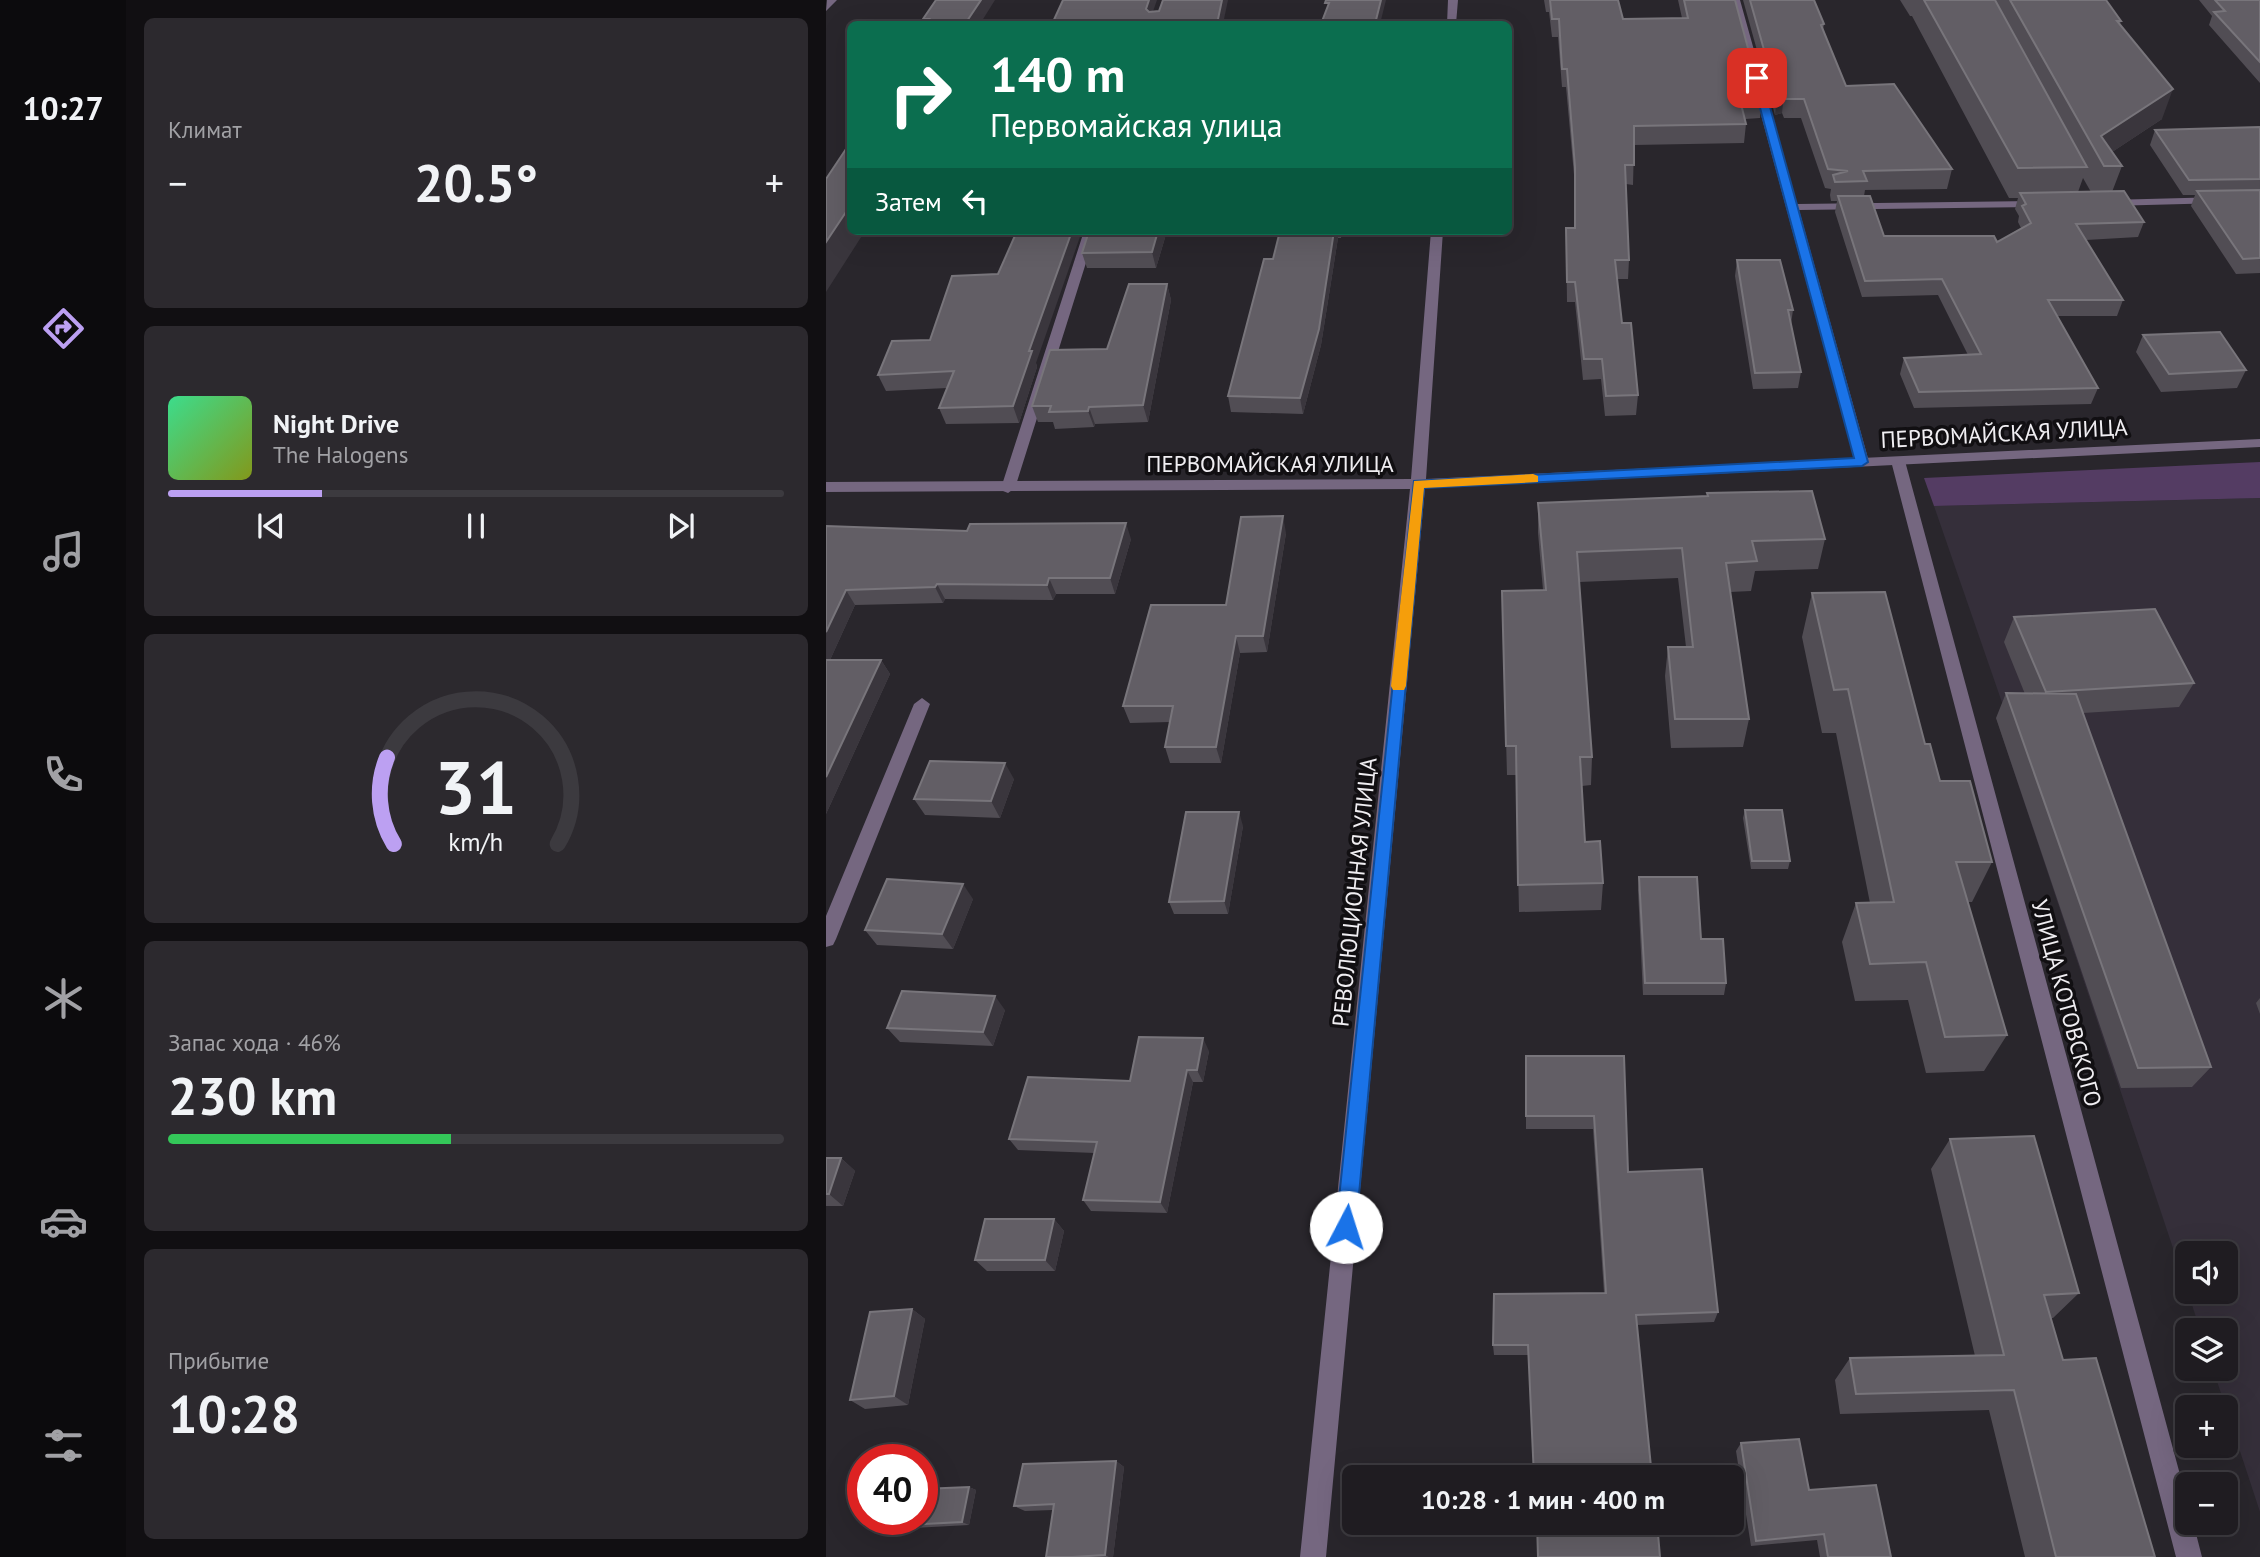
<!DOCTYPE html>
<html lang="ru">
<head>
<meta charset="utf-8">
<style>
	body { margin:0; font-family:"PT Sans",sans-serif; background:#2c292e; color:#f1f3f6; height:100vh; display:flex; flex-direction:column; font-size:26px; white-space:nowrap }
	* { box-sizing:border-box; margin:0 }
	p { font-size:23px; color:#a1a1a5 }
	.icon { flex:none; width:38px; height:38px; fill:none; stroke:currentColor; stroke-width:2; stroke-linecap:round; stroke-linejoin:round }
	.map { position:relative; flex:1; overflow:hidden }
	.drawer { display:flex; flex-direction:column; gap:18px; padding:18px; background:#110f12; width:700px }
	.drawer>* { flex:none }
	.hud { position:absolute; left:21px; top:21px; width:665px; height:214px; border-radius:10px; box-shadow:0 7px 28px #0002,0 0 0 2px #3c3a3f; background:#0b6e4f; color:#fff; overflow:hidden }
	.controls { position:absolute; left:1349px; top:1241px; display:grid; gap:14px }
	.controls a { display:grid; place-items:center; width:63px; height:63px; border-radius:10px; background:#1f1c21; box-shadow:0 7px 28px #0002,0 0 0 2px #3c3a3f; font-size:35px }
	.speed { position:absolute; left:21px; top:1444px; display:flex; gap:14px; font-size:35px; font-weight:700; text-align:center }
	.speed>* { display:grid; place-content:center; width:91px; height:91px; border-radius:50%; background:#1f1c21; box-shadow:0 7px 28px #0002,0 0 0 2px #3c3a3f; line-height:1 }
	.speed .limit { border:10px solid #d22; background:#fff; color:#111 }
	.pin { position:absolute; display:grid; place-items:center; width:60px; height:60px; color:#fff; margin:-30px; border-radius:14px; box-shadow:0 4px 10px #0006 }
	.me { position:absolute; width:77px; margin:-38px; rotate:5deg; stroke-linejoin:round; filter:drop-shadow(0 0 5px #0008) }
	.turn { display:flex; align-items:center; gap:24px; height:147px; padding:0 28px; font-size:32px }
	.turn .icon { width:91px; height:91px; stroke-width:2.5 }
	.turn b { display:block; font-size:49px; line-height:60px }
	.then { display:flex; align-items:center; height:66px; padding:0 28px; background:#0003; gap:14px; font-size:26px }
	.big { font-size:52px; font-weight:600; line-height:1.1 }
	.drawer .card { flex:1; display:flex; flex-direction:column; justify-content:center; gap:10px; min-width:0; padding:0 24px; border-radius:10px; background:#2c292e }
	.drawer .dial { align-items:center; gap:0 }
	.dial svg { height:182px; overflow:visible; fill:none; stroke:#3c3a3f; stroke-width:7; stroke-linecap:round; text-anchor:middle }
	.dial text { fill:#f1f3f6; stroke:none }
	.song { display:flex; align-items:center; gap:21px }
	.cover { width:84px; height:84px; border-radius:10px; background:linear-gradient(135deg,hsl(150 70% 55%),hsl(70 70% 35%)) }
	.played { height:7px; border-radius:4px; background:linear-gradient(90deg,#bca0f2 25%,#3c3a3f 25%) }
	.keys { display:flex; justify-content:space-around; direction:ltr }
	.heat { display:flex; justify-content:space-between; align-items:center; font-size:38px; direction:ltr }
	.charge { height:10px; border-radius:5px; background:linear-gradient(90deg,#34c759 46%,#3c3a3f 0) }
	.trip { position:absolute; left:516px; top:1465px; width:402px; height:70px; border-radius:10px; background:#1f1c21; box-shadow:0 7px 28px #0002,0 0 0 2px #3c3a3f; font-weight:600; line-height:70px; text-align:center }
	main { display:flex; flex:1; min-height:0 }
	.tab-bar { display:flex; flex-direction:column; width:126px; justify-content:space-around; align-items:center; background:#0c0b0d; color:#a1a1a5 }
	.tab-bar .icon { width:49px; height:49px }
	.tab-bar .selected { color:#bca0f2 }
	.tab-bar b { font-size:32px; color:#f1f3f6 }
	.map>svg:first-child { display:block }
	.built { fill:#352f3a }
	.green { fill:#543c63 }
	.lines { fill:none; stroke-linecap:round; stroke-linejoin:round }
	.minor { fill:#756780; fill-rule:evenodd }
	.tertiary { fill:#756780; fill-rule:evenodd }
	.wall { fill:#514d54; fill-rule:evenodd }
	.shaded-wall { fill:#3a363d }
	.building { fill:#625e65; stroke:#78757b; stroke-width:2 }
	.route { fill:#1a73e8; stroke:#114b97; stroke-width:2 }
	.slow { fill:#f59e0b }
	.labels { text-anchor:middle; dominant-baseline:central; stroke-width:7; stroke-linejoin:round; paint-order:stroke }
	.street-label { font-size:23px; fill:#f0eef2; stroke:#110f12 }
</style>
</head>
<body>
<main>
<nav class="tab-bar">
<b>10:27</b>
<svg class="icon selected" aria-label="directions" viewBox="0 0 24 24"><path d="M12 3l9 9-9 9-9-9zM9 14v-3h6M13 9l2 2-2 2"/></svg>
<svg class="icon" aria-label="music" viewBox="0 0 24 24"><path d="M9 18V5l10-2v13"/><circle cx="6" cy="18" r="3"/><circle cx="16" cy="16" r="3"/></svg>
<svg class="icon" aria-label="phone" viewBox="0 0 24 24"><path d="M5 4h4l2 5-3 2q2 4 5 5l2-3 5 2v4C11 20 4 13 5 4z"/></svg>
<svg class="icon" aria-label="climate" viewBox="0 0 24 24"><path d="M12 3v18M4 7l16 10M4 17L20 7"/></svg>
<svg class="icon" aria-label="car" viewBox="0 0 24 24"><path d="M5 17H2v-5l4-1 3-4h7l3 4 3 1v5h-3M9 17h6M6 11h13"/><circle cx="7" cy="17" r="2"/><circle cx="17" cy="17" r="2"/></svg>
<svg class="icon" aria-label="filters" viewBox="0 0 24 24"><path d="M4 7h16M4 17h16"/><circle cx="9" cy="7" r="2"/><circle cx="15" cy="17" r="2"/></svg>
</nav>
<section class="drawer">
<div class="card"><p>Климат</p>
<div class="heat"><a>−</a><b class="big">20.5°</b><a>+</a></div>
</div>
<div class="card">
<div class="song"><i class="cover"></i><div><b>Night Drive</b><p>The Halogens</p></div></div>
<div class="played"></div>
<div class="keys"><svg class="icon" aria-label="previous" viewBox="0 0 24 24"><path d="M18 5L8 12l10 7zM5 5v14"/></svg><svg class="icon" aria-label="pause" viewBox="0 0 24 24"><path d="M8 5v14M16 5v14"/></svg><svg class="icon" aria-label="next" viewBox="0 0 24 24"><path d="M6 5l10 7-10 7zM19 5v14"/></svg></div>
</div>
<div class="card dial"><svg viewBox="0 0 100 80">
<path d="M14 69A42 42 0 1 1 86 69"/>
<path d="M14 69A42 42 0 0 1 11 31" stroke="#bca0f2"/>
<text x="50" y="56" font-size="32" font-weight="700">31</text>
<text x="50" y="72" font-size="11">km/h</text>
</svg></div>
<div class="card"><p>Запас хода · 46%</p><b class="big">230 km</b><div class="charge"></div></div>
<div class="card"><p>Прибытие</p><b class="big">10:28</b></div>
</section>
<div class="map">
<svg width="1434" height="1557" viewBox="0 0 1434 1557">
	<rect width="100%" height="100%" fill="#29262c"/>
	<!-- built -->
	<path class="built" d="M 1434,498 L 1434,1512 L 1387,1369 L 1400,1368 L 1400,1330 L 1374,1330 L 1362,1292 L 1400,1292 L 1400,1253 L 1362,1253 L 1361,1290 L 1170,718 L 1181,717 L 1108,506 Z"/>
	<!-- green -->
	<path class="green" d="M 1434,462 L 1434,498 L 1108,506 L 1098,478 Z"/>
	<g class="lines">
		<!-- minor -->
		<path class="minor" d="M 904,0 L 914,0 L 971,204 L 1212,201 L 1218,204 L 1212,207 L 973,210 L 1043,462 L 1041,465 L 1036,466 L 1029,462 Z
			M 1434,196 L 1434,202 L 1283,206 L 1277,203 L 1283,200 Z
			M 258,231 L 270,231 L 189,488 L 182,493 L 177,491 L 175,488 Z
			M 1072,457 L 1079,461 L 1362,1504 L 1362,1522 L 1367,1522 L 1376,1557 L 1350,1557 L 1065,461 Z
			M 96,698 L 104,704 L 10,939 L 7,945 L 0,947 L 0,916 L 88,704 Z"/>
		<!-- tertiary -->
		<path class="tertiary" d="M 1,0 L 11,0 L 0,11 Z
			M 622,0 L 632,0 L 630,24 L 621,24 Z
			M 605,231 L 617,231 L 600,479 L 1434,439 L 1434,447 L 599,488 L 500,1557 L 474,1557 L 584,489 L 0,492 L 0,482 L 585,479 Z"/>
	</g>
	<!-- wall -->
	<path class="wall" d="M 718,0 L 792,0 L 797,19 L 856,18 L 852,0 L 909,0 L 936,100 L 934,118 L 919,119 L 920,124 L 918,143 L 808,145 L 807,185 L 800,184 L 803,260 L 802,279 L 791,279 L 796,323 L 812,395 L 810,415 L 779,416 L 775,379 L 757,380 L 749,302 L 741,302 L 740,228 L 748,228 L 749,186 L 740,87 L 736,87 L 732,37 L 726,37 L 723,12 L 720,12 Z
		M 917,0 L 988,0 L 998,24 L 997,30 L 1020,86 L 1126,169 L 1121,189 L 1039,190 L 1038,196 L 1058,236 L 1171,242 L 1195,228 L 1192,222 L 1193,216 L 1189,209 L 1192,198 L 1183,198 L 1086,16 L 1084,16 L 1074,0 L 1280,0 L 1295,21 L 1294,24 L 1336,119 L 1286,152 L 1296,166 L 1286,192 L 1318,222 L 1312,237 L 1260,240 L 1297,300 L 1291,316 L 1231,316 L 1272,388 L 1265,404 L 1088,408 L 1074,374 L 1078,358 L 1142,355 L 1112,295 L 1036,297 L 1009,212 L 1011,201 L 1005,201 L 1004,195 L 1005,189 L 999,188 L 975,118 L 958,118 L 956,113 L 949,115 ZM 1257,178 L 1265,192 L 1252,192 Z
		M 1373,0 L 1434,0 L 1434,83 L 1383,25 L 1386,16 Z
		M 1434,127 L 1434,273 L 1410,274 L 1365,206 L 1369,195 L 1357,195 L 1324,145 L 1329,130 Z
		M 341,231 L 330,268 L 261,268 L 256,253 Z
		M 454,231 L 516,231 L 515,238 L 512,238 L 495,345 L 477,414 L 405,412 L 402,396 L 447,259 Z
		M 911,260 L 967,310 L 965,324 L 975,372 L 972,388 L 927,389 L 909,276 Z
		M 341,284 L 345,300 L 322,422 L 269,424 L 268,427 L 229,429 L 227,422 L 212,422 L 206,406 L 281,349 Z
		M 1317,335 L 1420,370 L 1411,388 L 1335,392 L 1310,352 Z
		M 210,363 L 211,367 L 193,423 L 120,424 L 113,408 L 121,388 L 60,391 L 52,375 Z
		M 881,493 L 999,539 L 992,569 L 929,571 L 925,591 L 904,592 L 923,719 L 917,747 L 845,748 L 839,676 L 842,647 L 860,647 L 852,578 L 753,582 L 766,757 L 765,785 L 756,786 L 759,842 L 777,883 L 775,910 L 693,912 L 690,775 L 681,775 L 676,591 L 717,590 L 712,533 L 712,503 L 881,496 Z
		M 0,526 L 305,539 L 289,594 L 230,594 L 227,600 L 119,599 L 117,603 L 29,605 L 4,660 L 55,660 L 64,674 L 0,814 Z
		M 460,533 L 441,652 L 414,653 L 395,763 L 344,763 L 339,747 L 344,722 L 304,723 L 297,706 L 400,605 Z
		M 986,593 L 1099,744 L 1114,781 L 1166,862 L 1146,902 L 1142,902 L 1181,1035 L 1158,1071 L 1100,1073 L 1082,1000 L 1029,1001 L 1016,942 L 1030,903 L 1044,903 L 1010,733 L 996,733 L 976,637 Z
		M 1188,617 L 1368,683 L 1353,707 L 1257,713 L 1385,1067 L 1366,1087 L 1295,1088 L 1170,718 L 1180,693 L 1199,694 L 1178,642 Z
		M 188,779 L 174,818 L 99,815 L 88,799 Z
		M 919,810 L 964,861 L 962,869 L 925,869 L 917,818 Z
		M 417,826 L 402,914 L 348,914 L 343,902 Z
		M 813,877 L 875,939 L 900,983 L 898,995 L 817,995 L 812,890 Z
		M 147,899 L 127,949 L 51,945 L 39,930 Z
		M 1434,998 L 1434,1014 L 1430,1003 Z
		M 179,1010 L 167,1046 L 74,1042 L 61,1028 Z
		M 383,1051 L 377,1082 L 367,1082 L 341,1213 L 265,1211 L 257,1200 L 269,1153 L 192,1150 L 183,1139 L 304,1081 Z
		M 700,1056 L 798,1056 L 802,1172 L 892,1312 L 888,1322 L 811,1325 L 702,1355 L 668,1355 L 667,1345 L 778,1293 L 767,1129 L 700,1129 Z
		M 1124,1139 L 1253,1293 L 1227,1318 L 1225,1318 L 1237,1360 L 1329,1557 L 1199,1557 L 1163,1410 L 1014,1414 L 1009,1380 L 1024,1358 L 1149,1356 L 1105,1169 Z
		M 0,1158 L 15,1158 L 29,1171 L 17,1206 L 0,1206 Z
		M 228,1219 L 238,1231 L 229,1271 L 161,1271 L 149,1260 Z
		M 86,1309 L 99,1319 L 82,1405 L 39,1409 L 24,1400 Z
		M 915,1443 L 983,1490 L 1065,1557 L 994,1557 L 991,1540 L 925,1546 L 910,1451 Z
		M 290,1461 L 298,1467 L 287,1557 L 220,1557 L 227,1510 L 199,1511 L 188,1506 Z
		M 143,1487 L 150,1490 L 143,1525 L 87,1528 L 79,1525 Z"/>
	<!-- shaded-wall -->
	<path class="shaded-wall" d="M 155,0 L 169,0 L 154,24 L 139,24 Z
		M 323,0 L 331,0 L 323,23 L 320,9 Z
		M 396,0 L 402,0 L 397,24 L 391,24 Z
		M 555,0 L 560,0 L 554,24 L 549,24 Z
		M 1347,89 L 1336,119 L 1274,160 L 1275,136 Z
		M 958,94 L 956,113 L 949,115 L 951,96 Z
		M 24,206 L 24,231 L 39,231 L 0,292 L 0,242 Z
		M 246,231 L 256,231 L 210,363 L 211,367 L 193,423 L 187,406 L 203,351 Z
		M 332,231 L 341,231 L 330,268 L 326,252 Z
		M 508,231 L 511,231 L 512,238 L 495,345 L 477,414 L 474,398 Z
		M 341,284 L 345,300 L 322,422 L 317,405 Z
		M 263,407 L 269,424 L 268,427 L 262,411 Z
		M 457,516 L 460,533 L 441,652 L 437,636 Z
		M 300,523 L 305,539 L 289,594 L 284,578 Z
		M 223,578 L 230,594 L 227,600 L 221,585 Z
		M 111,584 L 119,599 L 117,603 L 109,587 Z
		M 20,590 L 29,605 L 0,669 L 0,632 Z
		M 410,636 L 414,653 L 395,763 L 390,747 Z
		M 55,660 L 64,674 L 0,814 L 0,777 Z
		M 179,763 L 188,779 L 174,818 L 165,801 Z
		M 413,812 L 417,826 L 402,914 L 398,901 Z
		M 137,884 L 147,899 L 127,949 L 116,934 Z
		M 169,996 L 179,1010 L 167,1046 L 157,1032 Z
		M 377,1038 L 383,1051 L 377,1082 L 371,1070 Z
		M 361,1070 L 367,1082 L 341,1213 L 334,1202 Z
		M 15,1158 L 29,1171 L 17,1206 L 3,1194 Z
		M 228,1219 L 238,1231 L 229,1271 L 219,1260 Z
		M 86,1309 L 99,1319 L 82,1405 L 68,1396 Z
		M 290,1461 L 298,1467 L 287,1557 L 283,1557 L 279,1555 Z
		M 143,1487 L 150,1490 L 143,1525 L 136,1522 Z"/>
	<!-- building -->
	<path class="building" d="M 110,0 L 155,0 L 139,24 L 99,24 L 103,19 L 97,19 Z
		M 237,0 L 323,0 L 320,9 L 323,12 L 333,11 L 337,0 L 396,0 L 391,24 L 226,24 Z
		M 500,0 L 555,0 L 549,24 L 495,24 L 503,3 L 499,3 Z
		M 724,0 L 792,0 L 797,19 L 862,18 L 858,0 L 909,0 L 936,100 L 914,100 L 920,124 L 808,126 L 808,165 L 799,165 L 803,260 L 789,260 L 796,323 L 805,323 L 812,395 L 780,396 L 776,359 L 758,359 L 749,282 L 741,282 L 740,228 L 749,228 L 749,167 L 741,69 L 736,69 L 733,19 L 726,19 Z
		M 924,0 L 988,0 L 998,24 L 995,25 L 1020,86 L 1068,84 L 1126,169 L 1037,171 L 1041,181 L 1009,182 L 1007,175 L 1022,171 L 1002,169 L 978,99 L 960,99 L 958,94 L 951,96 Z
		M 1098,0 L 1169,0 L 1261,167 L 1192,168 Z
		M 1184,0 L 1280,0 L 1295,21 L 1291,21 L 1347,89 L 1275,136 L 1296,166 L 1278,166 Z
		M 1389,0 L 1434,0 L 1434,62 L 1388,12 L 1399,11 Z
		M 1434,127 L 1434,179 L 1363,180 L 1329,130 Z
		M 24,143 L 24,206 L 0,242 L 0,179 Z
		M 1434,190 L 1434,258 L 1417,259 L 1371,191 Z
		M 1298,191 L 1318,222 L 1250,224 L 1297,300 L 1222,300 L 1272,388 L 1093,392 L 1078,358 L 1155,354 L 1116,279 L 1039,281 L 1012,196 L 1044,196 L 1058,236 L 1168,236 L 1171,242 L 1205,223 L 1196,206 L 1200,204 L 1194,193 Z
		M 191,231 L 246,231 L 203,351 L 206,351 L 187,406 L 113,408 L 128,371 L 52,375 L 66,341 L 104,340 L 126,276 L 172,274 Z
		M 263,231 L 332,231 L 326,252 L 256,253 Z
		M 454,231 L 508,231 L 493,329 L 474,398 L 402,396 L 438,259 L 447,259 Z
		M 911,260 L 954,260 L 967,310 L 962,310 L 975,372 L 929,373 Z
		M 303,284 L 341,284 L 317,405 L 263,407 L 262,411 L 223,412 L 225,406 L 206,406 L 224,350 L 281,349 Z
		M 1394,332 L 1420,370 L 1343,374 L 1317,335 Z
		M 986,491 L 999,539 L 926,541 L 931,561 L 900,563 L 923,719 L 849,719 L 842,647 L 867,647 L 856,548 L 751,552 L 766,757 L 754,757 L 759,842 L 774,841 L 777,883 L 692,885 L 690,746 L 680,746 L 676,591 L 720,590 L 712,503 L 882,496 L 881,493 Z
		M 457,516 L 437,636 L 410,636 L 390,747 L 339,747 L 347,706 L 297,706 L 325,605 L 400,605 L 415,517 Z
		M 300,523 L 284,578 L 223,578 L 221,585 L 111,584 L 109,587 L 20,590 L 0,632 L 0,526 L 141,531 L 144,524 Z
		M 1059,592 L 1099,744 L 1104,744 L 1114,781 L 1144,781 L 1166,862 L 1130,862 L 1181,1035 L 1119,1037 L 1100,962 L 1044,964 L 1030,903 L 1068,902 L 1022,689 L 1008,690 L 986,593 Z
		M 1329,609 L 1368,683 L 1220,692 L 1188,617 Z
		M 0,660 L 55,660 L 0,777 Z
		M 1180,693 L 1250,694 L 1385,1067 L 1312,1068 Z
		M 104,761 L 179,763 L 165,801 L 88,799 Z
		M 919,810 L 956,810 L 964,861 L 926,861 Z
		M 360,812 L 413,812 L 398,901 L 343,902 Z
		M 813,877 L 871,877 L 875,939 L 897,939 L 900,983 L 819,983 Z
		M 61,879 L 137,884 L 116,934 L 39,930 Z
		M 76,991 L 169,996 L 157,1032 L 61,1028 Z
		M 313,1037 L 377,1038 L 371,1070 L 361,1070 L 334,1202 L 257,1200 L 271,1142 L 183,1139 L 202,1077 L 304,1081 Z
		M 700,1056 L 798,1056 L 802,1172 L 876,1169 L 892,1312 L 810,1315 L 826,1477 L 708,1477 L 702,1345 L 667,1345 L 668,1294 L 780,1293 L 768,1116 L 700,1116 Z
		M 1208,1136 L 1253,1293 L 1218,1295 L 1237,1360 L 1270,1358 L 1329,1557 L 1230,1557 L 1188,1390 L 1030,1394 L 1024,1358 L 1178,1355 L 1124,1139 Z
		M 0,1158 L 15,1158 L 3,1194 L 0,1194 Z
		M 159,1219 L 228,1219 L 219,1260 L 149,1260 Z
		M 86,1309 L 68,1396 L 24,1400 L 44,1312 Z
		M 973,1439 L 983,1490 L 1050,1485 L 1065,1557 L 1002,1557 L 998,1534 L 930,1541 L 915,1443 Z
		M 290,1461 L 279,1555 L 246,1557 L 220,1557 L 228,1504 L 188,1506 L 197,1464 Z
		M 143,1487 L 136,1522 L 79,1525 L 81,1519 L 96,1519 L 96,1489 Z
		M 711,1522 L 831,1522 L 834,1557 L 712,1557 Z"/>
	<!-- route -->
	<path class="route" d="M 931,75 L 936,78 L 1042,462 L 1036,466 L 598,488 L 530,1227 L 527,1234 L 520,1237 L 513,1234 L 510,1227 L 588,481 L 1028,458 L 926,78 Z"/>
	<!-- slow -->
	<path class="slow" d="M 707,474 L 712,476 L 712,482 L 598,488 L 580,686 L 578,690 L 567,690 L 565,686 L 588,481 Z"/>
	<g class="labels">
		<!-- street labels -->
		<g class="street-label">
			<text transform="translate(1178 433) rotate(-3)">ПЕРВОМАЙСКАЯ УЛИЦА</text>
			<text x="444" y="463">ПЕРВОМАЙСКАЯ УЛИЦА</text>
			<text transform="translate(528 892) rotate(-84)">РЕВОЛЮЦИОННАЯ УЛИЦА</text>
			<text transform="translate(1241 1003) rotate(75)">УЛИЦА КОТОВСКОГО</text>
		</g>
	</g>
</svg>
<div class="controls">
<a><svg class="icon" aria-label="sound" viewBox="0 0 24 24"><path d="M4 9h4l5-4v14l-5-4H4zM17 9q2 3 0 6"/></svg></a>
<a><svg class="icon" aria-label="layers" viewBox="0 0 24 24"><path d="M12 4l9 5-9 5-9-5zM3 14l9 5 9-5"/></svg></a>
<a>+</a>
<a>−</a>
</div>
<div class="speed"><div class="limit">40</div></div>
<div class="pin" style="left:931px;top:78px;background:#d93025"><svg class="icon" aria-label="arrive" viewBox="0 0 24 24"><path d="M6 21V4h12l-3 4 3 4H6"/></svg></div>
<svg class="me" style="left:520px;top:1227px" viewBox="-20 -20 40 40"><circle r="19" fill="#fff"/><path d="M0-13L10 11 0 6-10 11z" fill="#1a73e8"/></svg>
<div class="trip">10:28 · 1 мин · 400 m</div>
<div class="hud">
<div class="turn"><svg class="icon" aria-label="right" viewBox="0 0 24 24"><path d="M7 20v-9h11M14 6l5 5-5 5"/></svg><div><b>140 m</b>Первомайская улица</div></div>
<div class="then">Затем<svg class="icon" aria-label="left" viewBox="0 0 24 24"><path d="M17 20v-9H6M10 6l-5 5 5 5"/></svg></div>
</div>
</div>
</main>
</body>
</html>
